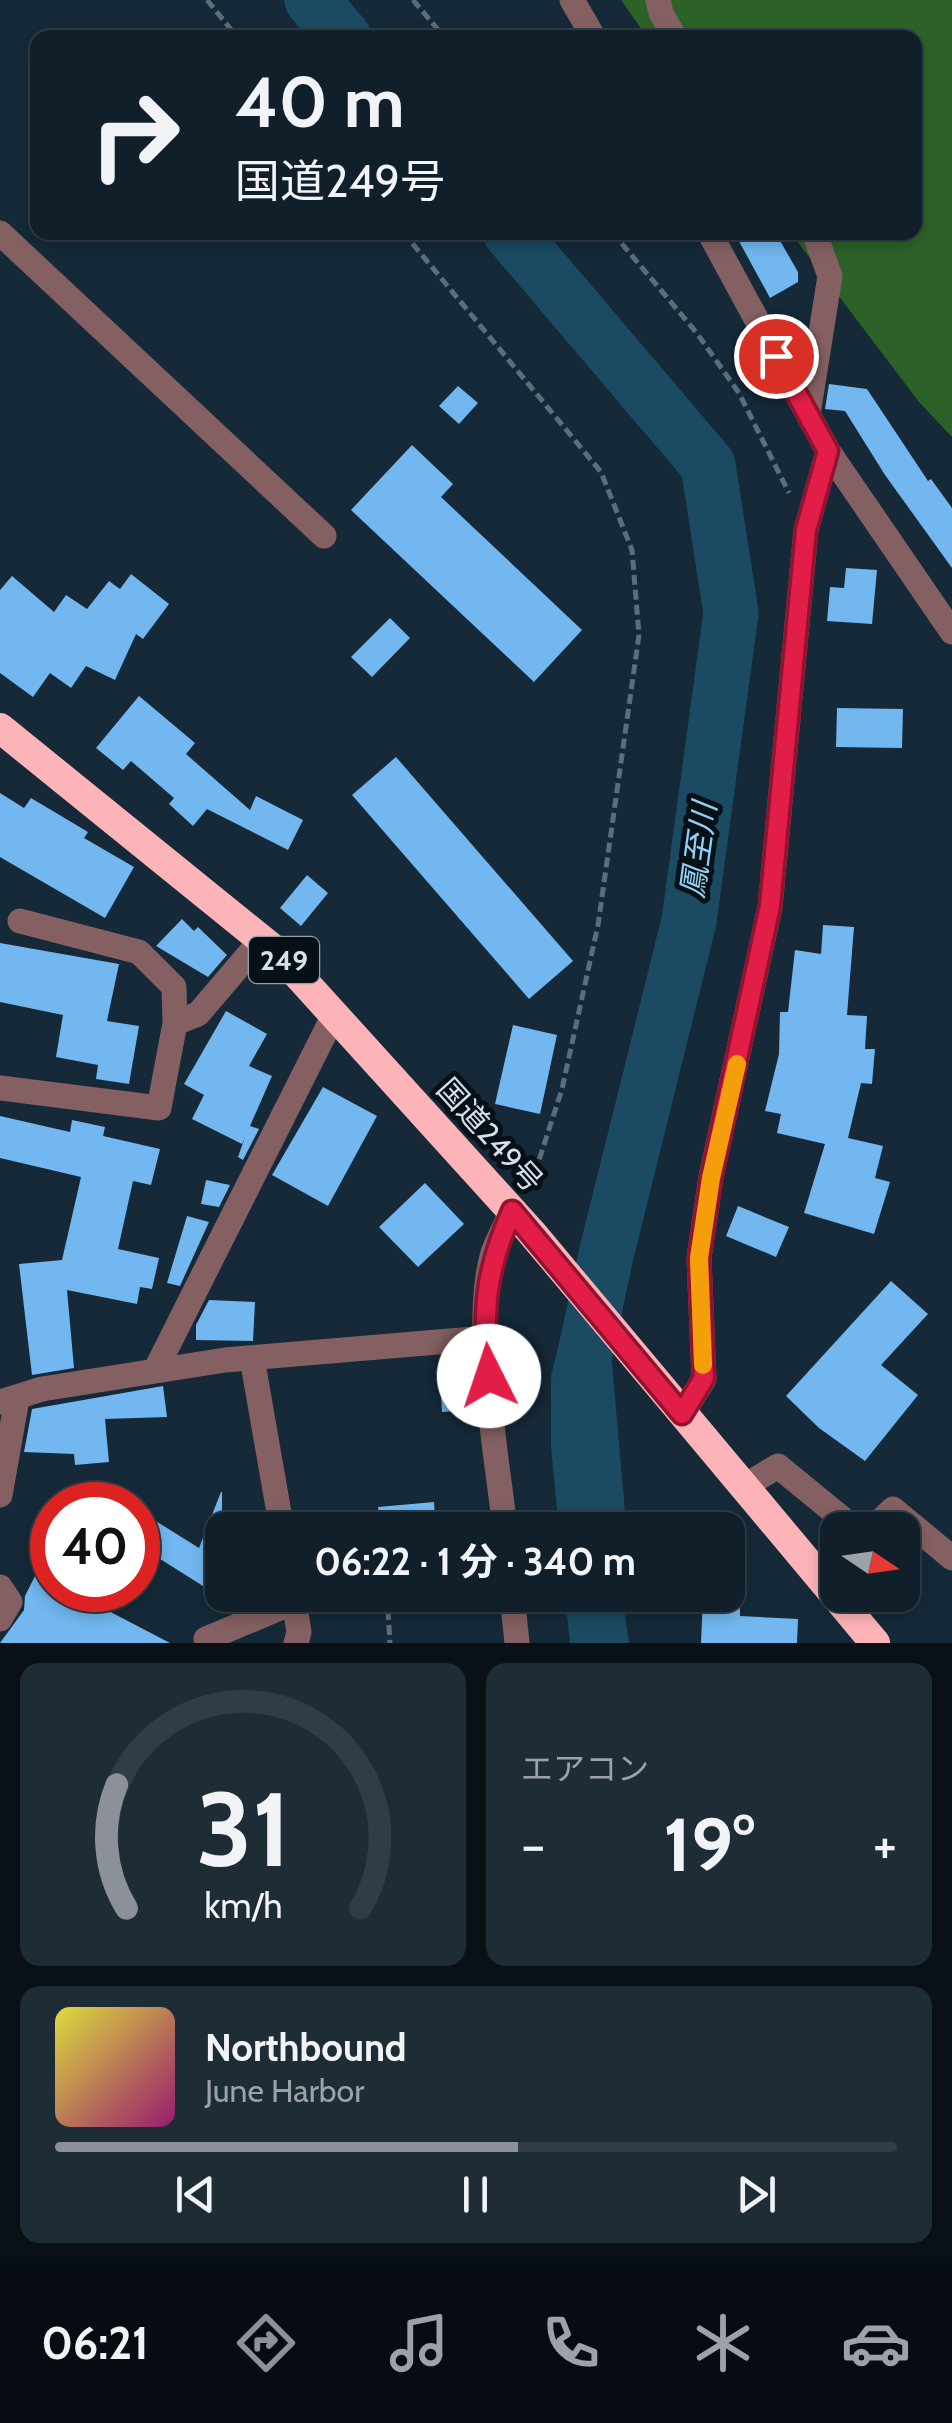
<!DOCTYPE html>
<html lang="ja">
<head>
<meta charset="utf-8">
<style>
	body { margin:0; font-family:Cabin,"Noto Sans JP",sans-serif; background:#1e2c36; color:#f1f3f6; height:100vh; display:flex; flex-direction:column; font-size:38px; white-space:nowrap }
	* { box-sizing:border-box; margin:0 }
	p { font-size:32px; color:#9ca2a8 }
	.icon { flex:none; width:55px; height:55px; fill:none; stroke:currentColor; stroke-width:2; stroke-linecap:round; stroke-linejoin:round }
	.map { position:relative; height:1643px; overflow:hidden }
	.panel { display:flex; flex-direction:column; gap:20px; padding:20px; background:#091117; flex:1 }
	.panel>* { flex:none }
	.hud { position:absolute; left:30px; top:30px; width:892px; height:210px; border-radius:20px; box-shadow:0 5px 15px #0003,0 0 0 2px #303d47; background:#101f2a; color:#f1f3f6; overflow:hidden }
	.needle { width:65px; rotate:103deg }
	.tools { position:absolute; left:820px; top:1512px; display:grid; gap:20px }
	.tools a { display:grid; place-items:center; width:100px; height:100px; border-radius:20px; background:#101f2a; box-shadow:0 5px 15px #0003,0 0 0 2px #303d47; font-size:50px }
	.speed { position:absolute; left:30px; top:1482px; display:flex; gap:20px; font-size:50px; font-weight:700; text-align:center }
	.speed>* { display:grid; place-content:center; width:130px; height:130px; border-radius:50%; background:#101f2a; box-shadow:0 5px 15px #0003,0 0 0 2px #303d47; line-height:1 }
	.speed .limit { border:15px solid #d22; background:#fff; color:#111 }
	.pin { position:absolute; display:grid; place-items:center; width:85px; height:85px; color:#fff; margin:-42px; border:5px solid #fff; border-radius:50%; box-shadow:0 2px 10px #0007 }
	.me { position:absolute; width:110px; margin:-55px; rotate:356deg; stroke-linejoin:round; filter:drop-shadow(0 0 8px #0008) }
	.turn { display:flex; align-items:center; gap:35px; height:210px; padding:0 40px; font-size:45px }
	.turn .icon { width:130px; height:130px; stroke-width:2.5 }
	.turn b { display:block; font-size:70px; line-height:85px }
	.big { font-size:75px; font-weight:700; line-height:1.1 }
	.panel .card { flex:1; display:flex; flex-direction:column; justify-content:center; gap:15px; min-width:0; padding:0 35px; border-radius:20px; background:#1e2c36 }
	.panel .dial { align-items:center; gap:0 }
	.dial svg { height:260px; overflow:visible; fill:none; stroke:#303d47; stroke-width:7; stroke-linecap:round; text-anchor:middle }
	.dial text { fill:#f1f3f6; stroke:none }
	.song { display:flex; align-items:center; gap:30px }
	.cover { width:120px; height:120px; border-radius:15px; background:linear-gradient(135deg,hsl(60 70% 55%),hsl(320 70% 35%)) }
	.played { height:10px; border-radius:5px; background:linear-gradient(90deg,#8c9099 55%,#303d47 55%) }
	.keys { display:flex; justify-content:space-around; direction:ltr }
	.heat { display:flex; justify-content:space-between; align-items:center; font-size:55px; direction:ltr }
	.panel .tiles { flex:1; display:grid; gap:20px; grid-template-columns:1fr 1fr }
	.card:last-child { grid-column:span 2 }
	.trip { position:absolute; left:205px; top:1512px; width:540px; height:100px; border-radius:20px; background:#101f2a; box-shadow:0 5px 15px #0003,0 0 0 2px #303d47; font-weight:700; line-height:100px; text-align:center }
	.menu { display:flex; height:160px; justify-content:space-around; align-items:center; background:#060c11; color:#9ca2a8 }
	.menu .icon { width:70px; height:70px }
	.menu .selected { color:#8c9099 }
	.menu b { font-size:45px; color:#f1f3f6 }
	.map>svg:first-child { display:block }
	.forest { fill:#2c6227 }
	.water { fill:#1a4b62 }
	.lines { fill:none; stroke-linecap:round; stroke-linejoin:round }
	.river { stroke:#1a4b62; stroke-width:55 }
	.building { fill:#72b7ef }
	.path { stroke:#5d6e7b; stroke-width:5; stroke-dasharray:10 5; stroke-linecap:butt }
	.minor { stroke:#846062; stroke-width:25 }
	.highway { stroke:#fdb4b9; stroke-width:30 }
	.route-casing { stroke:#92132f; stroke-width:25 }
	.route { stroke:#e11d48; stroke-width:18 }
	.slow { stroke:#f59e0b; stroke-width:18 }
	.labels { text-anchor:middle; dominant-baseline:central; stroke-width:10; stroke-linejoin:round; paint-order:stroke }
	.shield { fill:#081017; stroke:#98a2ac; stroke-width:2.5 }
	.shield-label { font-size:28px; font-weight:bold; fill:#d5e1ec }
	.street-label { font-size:30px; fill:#d5e1ec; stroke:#081017 }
	.water-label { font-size:32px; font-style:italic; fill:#8fd1f3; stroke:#081017 }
</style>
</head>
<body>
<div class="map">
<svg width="952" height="1643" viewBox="0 0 952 1643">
	<rect width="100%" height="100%" fill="#152938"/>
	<!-- forest -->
	<path class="forest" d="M 621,0 L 952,0 L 952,437 L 919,402 L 791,233 L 915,232 L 915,38 L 647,37 Z"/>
	<!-- water -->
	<path class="water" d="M 563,1327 L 604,1385 L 612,1530 L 559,1530 L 551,1447 L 551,1376 Z
		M 565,1595 L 622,1595 L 629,1643 L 570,1643 Z"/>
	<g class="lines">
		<!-- river -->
		<path class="river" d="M 312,0 L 344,38
			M 510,232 L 708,465 L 731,613 L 689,921 L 606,1255 L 584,1359 L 599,1530"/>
	</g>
	<!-- building -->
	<path class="building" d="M 734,232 L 775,232 L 798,272 L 798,282 L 770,298 Z
		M 829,384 L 867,389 L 928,481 L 931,479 L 952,508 L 952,568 L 885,475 L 845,411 L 825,409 Z
		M 458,386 L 478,403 L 459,424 L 439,406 Z
		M 412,445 L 453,484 L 441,497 L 582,630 L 534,682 L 351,510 Z
		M 846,568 L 877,570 L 872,624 L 827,621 L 830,587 L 844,588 Z
		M 131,574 L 169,604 L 143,639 L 136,634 L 115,680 L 86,666 L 71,688 L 50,673 L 33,697 L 0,673 L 0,590 L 12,576 L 54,612 L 66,595 L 87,609 L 109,581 L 120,589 Z
		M 390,618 L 410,638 L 372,677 L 351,657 Z
		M 139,696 L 195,743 L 186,754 L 250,810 L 256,796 L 303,820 L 288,850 L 207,809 L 193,826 L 169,804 L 174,798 L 131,761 L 123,770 L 96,748 Z
		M 837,708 L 903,709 L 902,748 L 836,747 Z
		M 396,757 L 573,961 L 529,999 L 352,795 Z
		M 0,793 L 24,808 L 31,798 L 88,832 L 84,838 L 134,867 L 105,918 L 0,857 Z
		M 307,875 L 328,893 L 301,926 L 280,908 Z
		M 182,919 L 194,931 L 198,927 L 227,955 L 208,977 L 156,946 Z
		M 823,925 L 854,927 L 847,1015 L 867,1016 L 865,1049 L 875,1049 L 872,1084 L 861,1083 L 848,1138 L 883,1146 L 875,1178 L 890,1182 L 874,1234 L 804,1213 L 825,1144 L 777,1133 L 781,1114 L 765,1111 L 779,1054 L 780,1012 L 788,1012 L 795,950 L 821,954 Z
		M 0,943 L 119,964 L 107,1021 L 139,1026 L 129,1084 L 96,1079 L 98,1065 L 56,1057 L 63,1015 L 0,1002 Z
		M 226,1011 L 267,1034 L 249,1066 L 272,1076 L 250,1126 L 259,1129 L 243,1160 L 238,1157 L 245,1137 L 242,1144 L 192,1119 L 204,1095 L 184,1084 Z
		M 513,1025 L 557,1035 L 540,1114 L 495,1104 Z
		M 323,1087 L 377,1116 L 328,1206 L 272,1175 Z
		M 0,1116 L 70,1132 L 72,1120 L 105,1127 L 103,1136 L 160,1149 L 151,1185 L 133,1181 L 118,1249 L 159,1258 L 152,1289 L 140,1287 L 137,1304 L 67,1290 L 74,1368 L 32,1375 L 19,1264 L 62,1260 L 81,1177 L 0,1158 Z
		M 206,1180 L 230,1185 L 219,1207 L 201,1204 Z
		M 425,1183 L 464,1224 L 418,1267 L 379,1227 Z
		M 738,1206 L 789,1227 L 776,1257 L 726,1236 Z
		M 187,1216 L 209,1222 L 180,1286 L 167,1283 Z
		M 891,1281 L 928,1314 L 881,1365 L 918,1395 L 865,1461 L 819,1428 L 786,1396 Z
		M 209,1300 L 255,1302 L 253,1341 L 196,1340 L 196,1325 Z
		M 470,1361 L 473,1410 L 442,1412 L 439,1363 Z
		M 163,1386 L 167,1417 L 105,1419 L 109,1462 L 75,1465 L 74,1454 L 24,1452 L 32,1409 Z
		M 221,1492 L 222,1492 L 222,1598 L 138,1545 L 138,1539 L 151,1518 L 199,1548 Z
		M 434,1502 L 436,1530 L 380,1530 L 378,1507 Z
		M 35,1576 L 52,1581 L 52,1590 L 105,1590 L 99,1606 L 170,1643 L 0,1643 L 24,1610 L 25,1596 Z
		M 703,1595 L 740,1595 L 740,1616 L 798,1619 L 797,1643 L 701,1643 Z"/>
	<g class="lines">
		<!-- path -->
		<path class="path" d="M 207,0 L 238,38
			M 413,0 L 445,38
			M 403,232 L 601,472 L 632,550 L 639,635 L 598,925 L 562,1089 L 531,1185
			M 612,232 L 696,332 L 739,393 L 789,493
			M 387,1595 L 390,1643
			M 322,1597 L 334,1595"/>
		<!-- minor -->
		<path class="minor" d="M 572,0 L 594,38
			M 658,0 L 661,13 L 675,38
			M 709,232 L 828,451 L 952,632
			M 0,233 L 324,536
			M 808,414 L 830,276 L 814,232
			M 20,921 L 139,952 L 174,987 L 175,1023
			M 0,1088 L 159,1108 L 175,1023 L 198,1014 L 262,939
			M 252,1358 L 282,1530
			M 155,1371 L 334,1015
			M 0,1402 L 42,1389 L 225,1360 L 485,1338
			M 682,1414 L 704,1379 L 699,1258 L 711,1177 L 770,907 L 806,530 L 828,451
			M 743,1487 L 778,1466 L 856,1530
			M 0,1495 L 17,1399
			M 505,1530 C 497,1454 472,1325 493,1253 C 498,1239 506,1225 512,1211
			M 871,1530 L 893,1509 L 952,1558
			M 0,1587 L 10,1602 L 0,1619
			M 293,1595 L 299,1632 L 296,1643
			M 512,1595 L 517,1643
			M 206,1639 L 294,1602"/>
		<!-- highway -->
		<path class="highway" d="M 0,728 L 278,953 L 531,1232 L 875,1643"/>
	</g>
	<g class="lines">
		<defs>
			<path id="route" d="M 489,1376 C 482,1311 485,1272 512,1211 L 682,1414 L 704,1378 L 699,1258 L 711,1178 L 770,906 L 806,530 L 828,451 L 776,356"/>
		</defs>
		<!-- route casing -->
		<use href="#route" class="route-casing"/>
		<!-- route -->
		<use href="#route" class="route"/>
		<!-- slow -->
		<path class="slow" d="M 703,1365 L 699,1258 L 711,1178 L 737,1064"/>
	</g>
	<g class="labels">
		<!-- shield labels -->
		<rect class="shield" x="249" y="937" width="70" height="46" rx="8"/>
		<g class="shield-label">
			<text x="284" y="960">249</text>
		</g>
		<!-- street labels -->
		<g class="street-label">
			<text transform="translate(490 1135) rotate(48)">国道249号</text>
		</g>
		<!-- water labels -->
		<g class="water-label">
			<text transform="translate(698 850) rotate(-82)">鳳至川</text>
		</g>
	</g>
</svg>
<div class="tools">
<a><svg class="needle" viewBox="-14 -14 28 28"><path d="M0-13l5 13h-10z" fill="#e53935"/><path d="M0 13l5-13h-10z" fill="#9ca2a8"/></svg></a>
</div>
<div class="speed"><div class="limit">40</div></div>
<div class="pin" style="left:776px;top:356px;background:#d93025"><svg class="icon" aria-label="arrive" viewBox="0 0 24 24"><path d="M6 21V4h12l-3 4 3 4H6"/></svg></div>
<svg class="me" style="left:489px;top:1376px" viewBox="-20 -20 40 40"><circle r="19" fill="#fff"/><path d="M0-13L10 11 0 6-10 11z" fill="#e11d48"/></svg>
<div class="trip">06:22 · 1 分 · 340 m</div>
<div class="hud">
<div class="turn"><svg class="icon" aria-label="right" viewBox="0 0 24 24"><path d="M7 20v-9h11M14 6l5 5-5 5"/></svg><div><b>40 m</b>国道249号</div></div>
</div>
</div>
<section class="panel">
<div class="tiles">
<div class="card dial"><svg viewBox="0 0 100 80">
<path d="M14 69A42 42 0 1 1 86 69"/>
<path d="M14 69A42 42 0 0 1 11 31" stroke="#8c9099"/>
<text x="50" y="56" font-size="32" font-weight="700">31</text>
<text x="50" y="72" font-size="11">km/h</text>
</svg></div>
<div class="card"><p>エアコン</p>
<div class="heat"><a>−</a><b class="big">19°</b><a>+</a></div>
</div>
<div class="card">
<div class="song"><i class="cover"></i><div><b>Northbound</b><p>June Harbor</p></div></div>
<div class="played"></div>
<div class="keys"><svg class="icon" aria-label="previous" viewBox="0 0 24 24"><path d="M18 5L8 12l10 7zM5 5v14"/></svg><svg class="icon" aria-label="pause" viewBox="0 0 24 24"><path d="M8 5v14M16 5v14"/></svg><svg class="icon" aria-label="next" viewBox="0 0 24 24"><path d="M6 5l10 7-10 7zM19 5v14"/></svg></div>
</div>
</div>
</section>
<nav class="menu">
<b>06:21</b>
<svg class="icon selected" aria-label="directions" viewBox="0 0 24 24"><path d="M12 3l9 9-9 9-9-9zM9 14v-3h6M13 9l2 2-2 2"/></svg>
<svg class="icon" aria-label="music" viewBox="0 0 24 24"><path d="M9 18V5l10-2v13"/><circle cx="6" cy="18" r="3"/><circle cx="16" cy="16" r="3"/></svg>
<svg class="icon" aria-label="phone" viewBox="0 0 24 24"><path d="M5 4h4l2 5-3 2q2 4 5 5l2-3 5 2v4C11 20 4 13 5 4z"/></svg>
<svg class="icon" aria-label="climate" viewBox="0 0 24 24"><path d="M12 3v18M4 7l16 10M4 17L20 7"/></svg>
<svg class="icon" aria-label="car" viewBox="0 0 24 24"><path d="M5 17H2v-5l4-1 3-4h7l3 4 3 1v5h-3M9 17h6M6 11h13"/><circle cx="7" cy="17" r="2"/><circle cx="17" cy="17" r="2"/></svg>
</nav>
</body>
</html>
